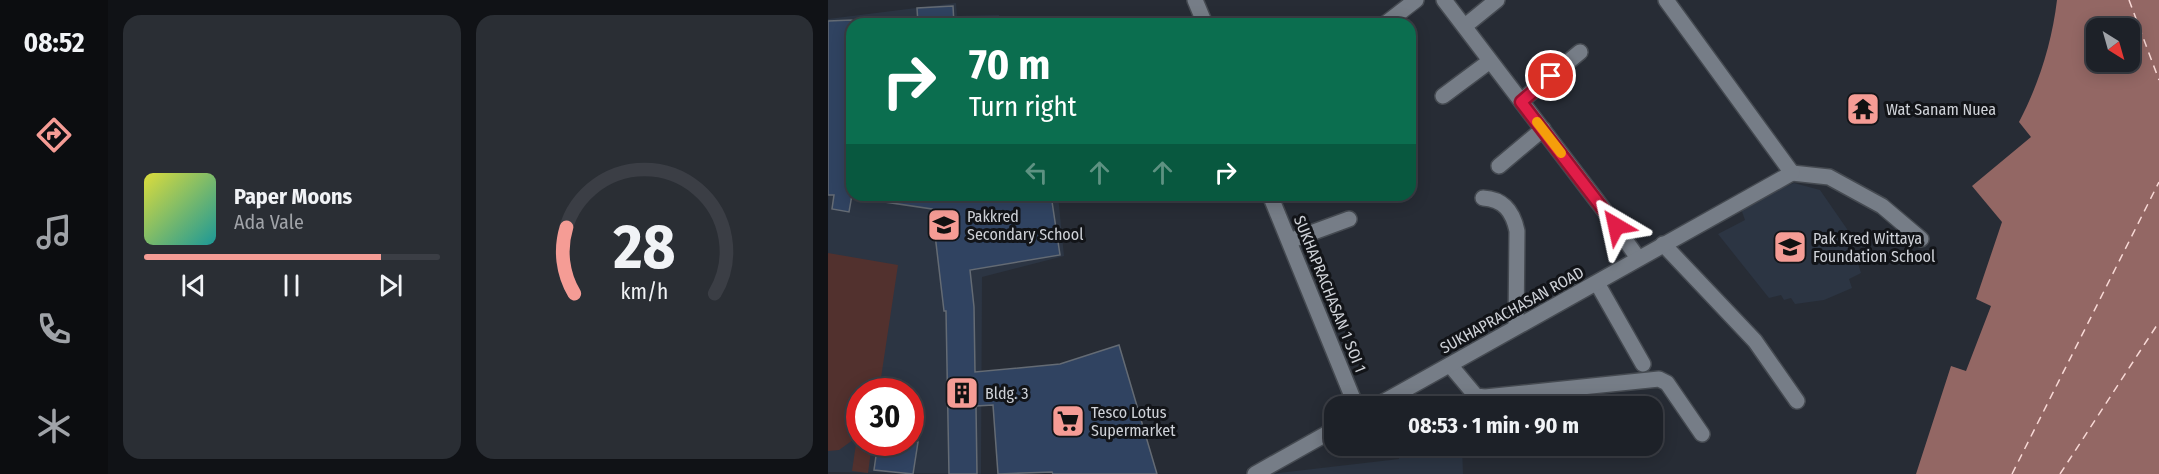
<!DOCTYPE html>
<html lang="en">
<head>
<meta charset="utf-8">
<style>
	body { margin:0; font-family:"Fira Sans Condensed",sans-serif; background:#2a2e34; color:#f1f3f6; height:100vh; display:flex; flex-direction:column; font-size:22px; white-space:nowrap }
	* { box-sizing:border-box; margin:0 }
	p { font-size:20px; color:#a0a3a8 }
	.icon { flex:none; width:33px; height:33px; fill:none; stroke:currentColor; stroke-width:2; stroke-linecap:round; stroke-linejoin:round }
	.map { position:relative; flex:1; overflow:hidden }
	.sheet { display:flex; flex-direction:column; gap:15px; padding:15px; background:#101216; width:720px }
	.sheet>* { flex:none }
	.banner { position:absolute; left:18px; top:18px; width:570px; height:183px; border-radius:18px; box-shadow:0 3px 15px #0003,0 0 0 2px #3b3e45; background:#0b6e4f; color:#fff; overflow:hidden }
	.needle { width:39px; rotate:143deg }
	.controls { position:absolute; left:1258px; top:18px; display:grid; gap:12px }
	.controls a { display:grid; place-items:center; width:54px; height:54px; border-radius:12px; background:#1d2128; box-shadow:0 3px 15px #0003,0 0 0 2px #3b3e45; font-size:30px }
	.speed { position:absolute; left:18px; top:378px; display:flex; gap:12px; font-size:30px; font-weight:700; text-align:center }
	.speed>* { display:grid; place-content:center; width:78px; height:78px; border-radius:50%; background:#1d2128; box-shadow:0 3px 15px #0003,0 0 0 2px #3b3e45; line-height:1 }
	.speed .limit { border:9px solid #d22; background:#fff; color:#111 }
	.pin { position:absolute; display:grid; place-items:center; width:51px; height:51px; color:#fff; margin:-26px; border:3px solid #fff; border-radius:50%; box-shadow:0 2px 6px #0007 }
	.me { position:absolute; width:66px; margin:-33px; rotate:324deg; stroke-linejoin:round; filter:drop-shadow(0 0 4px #0008) }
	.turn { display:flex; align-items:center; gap:21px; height:126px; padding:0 24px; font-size:27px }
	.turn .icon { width:78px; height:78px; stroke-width:2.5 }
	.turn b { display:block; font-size:42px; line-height:51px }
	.lanes { display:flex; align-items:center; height:57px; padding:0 24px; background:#0003; justify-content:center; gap:30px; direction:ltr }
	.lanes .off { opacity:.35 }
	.sheet .widget { flex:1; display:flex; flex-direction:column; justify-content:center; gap:9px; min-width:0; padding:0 21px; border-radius:18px; background:#2a2e34 }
	.sheet .dial { align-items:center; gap:0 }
	.dial svg { height:156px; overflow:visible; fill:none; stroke:#3b3e45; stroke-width:7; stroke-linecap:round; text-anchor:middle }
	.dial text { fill:#f1f3f6; stroke:none }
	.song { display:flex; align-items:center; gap:18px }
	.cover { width:72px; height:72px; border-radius:9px; background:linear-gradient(135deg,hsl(60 70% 55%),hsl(180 70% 35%)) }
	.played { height:6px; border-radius:3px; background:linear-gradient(90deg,#f59c95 80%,#3b3e45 80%) }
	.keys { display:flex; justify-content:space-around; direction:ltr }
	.sheet .tiles { flex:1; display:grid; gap:15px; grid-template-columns:repeat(2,1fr) }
	.trip { position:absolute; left:496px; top:396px; width:339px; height:60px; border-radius:18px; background:#1d2128; box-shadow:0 3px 15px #0003,0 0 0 2px #3b3e45; font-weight:700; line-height:60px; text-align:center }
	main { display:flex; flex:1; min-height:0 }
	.tabs { display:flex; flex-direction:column; width:108px; justify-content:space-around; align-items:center; background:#0c0d10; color:#a0a3a8 }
	.tabs .icon { width:42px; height:42px }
	.tabs .active { color:#f59c95 }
	.tabs b { font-size:27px; color:#f1f3f6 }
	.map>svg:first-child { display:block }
	.built { fill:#2c3543; fill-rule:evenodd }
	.green { fill:#52312e }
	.water { fill:#936764; fill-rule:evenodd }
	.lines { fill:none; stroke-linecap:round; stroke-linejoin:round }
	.ferry { stroke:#f8d9d6; stroke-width:1.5; stroke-dasharray:8 6; stroke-linecap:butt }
	.building { fill:#304361; stroke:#646b74; stroke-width:1.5 }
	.street-casing { stroke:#454a51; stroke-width:18 }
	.secondary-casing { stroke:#454a51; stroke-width:18 }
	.street { stroke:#767d87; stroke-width:15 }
	.secondary { stroke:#767d87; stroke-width:15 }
	.route-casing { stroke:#92132f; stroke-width:15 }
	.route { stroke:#e11d48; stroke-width:10 }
	.slow { stroke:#f59e0b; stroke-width:10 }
	.labels { text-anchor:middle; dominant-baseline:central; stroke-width:6; stroke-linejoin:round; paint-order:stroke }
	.poi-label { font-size:16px; fill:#cfd2d8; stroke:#121418; text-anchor:start }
	.street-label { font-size:16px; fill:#cfd2d8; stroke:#121418 }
</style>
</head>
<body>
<main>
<nav class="tabs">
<b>08:52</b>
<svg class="icon active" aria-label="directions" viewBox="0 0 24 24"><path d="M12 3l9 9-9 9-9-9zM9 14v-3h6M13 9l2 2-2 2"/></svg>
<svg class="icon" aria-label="music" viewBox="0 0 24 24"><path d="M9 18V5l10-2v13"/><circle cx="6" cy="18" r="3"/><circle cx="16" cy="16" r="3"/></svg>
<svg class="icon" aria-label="phone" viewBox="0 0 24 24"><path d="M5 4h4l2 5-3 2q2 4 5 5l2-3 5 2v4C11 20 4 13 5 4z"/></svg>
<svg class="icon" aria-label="climate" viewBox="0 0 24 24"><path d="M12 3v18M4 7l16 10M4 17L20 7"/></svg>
</nav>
<section class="sheet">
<div class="tiles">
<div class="widget">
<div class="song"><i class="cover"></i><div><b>Paper Moons</b><p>Ada Vale</p></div></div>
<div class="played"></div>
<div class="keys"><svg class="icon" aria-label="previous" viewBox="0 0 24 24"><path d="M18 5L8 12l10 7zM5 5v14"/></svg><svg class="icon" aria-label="pause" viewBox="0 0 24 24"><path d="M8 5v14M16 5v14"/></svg><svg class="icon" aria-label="next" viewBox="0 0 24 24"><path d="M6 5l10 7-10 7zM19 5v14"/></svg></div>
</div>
<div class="widget dial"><svg viewBox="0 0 100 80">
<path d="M14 69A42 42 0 1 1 86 69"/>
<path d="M14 69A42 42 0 0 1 10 35" stroke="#f59c95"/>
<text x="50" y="56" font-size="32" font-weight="700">28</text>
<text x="50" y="72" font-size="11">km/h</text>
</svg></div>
</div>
</section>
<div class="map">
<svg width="1331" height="474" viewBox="0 0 1331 474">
	<rect width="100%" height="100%" fill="#272c35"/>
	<!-- built -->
	<path class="built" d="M 128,3 L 129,16 L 171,15 L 171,24 L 24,24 L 24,195 L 230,195 L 236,256 L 154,277 L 153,474 L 0,472 L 0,19 ZM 32,392 L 82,392 L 82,442 L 32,442 Z
		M 966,183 L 992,190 L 1019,229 L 1033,273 L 1021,279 L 1024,288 L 996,300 L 967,304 L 963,298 L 956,300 L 953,295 L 941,298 L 890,234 L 917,220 L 912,206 Z
		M 571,446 L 634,446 L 635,474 L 442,474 L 571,459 Z"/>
	<!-- green -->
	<path class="green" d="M 0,253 L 70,265 L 51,391 L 32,392 L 32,442 L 44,443 L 40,473 L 24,471 L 29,437 L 11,450 L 0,451 Z"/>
	<!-- water -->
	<path class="water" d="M 1229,0 L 1331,0 L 1331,474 L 1088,474 L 1123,366 L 1138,371 L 1163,306 L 1148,299 L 1174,222 L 1144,186 L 1203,137 L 1191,122 C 1211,84 1224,42 1229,0 ZM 1269,28 L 1302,28 L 1302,62 L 1269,62 Z"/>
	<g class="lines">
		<!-- ferry -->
		<path class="ferry" d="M 1301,0 L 1331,80
			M 1184,474 L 1331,182
			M 1232,474 L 1331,322"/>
	</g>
	<!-- building -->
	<path class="building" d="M 125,6 L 126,24 L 90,24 L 89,8 Z
		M 24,20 L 24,195 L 21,212 L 4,209 L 6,195 L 0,195 L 0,21 Z
		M 58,195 L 223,195 L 232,255 L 142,270 L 146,307 L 147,372 L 232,364 L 291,345 L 329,474 L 225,474 L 224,472 L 170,474 L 165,405 L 148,406 L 149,474 L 121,474 L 118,311 L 116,311 L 104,209 L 57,202 Z
		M 50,442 L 90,442 L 85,474 L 46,470 Z"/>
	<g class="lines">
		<defs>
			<path id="street" d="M 367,0 L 377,24
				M 616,0 L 776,210 L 810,258
				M 557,24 L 588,0
				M 637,26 L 669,0
				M 615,96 L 662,61
				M 693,101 L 752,52
				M 671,166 L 715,129
				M 964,173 L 1001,177 L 1054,206 L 1093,239
				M 442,195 L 528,406
				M 655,198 C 676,199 685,212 689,231 L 688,327
				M 461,241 L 521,219
				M 835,244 L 927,341 L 969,401
				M 769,283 L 815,364
				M 622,365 L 648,396 L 657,397 L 831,379 L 839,383 L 874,434"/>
			<path id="secondary" d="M 548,406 L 964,173 L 838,0
				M 427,474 L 507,429"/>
		</defs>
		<!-- street casing -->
		<use href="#street" class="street-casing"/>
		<!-- secondary casing -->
		<use href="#secondary" class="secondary-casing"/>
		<!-- street -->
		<use href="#street" class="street"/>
		<!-- secondary -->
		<use href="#secondary" class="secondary"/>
	</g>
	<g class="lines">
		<defs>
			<path id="route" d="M 723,76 L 693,102 L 788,226"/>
		</defs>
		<!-- route casing -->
		<use href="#route" class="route-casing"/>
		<!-- route -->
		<use href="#route" class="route"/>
		<!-- slow -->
		<path class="slow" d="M 709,122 L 733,153"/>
	</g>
	<!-- icons -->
	<defs>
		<symbol id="temple-square" viewBox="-11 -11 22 22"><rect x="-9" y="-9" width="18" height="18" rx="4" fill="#f59c95" stroke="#121418"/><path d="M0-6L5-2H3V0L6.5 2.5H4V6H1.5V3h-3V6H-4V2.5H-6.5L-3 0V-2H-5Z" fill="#111"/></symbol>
		<symbol id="school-square" viewBox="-11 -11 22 22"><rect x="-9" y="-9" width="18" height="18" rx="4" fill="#f59c95" stroke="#121418"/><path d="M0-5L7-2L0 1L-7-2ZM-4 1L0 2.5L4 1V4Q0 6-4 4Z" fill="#111"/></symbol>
		<symbol id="building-square" viewBox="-11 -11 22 22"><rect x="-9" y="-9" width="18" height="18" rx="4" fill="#f59c95" stroke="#121418"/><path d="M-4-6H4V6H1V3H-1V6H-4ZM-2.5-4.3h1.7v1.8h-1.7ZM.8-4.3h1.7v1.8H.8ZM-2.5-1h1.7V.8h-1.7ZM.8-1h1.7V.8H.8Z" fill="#111"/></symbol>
		<symbol id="supermarket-square" viewBox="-11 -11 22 22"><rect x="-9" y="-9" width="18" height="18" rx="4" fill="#f59c95" stroke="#121418"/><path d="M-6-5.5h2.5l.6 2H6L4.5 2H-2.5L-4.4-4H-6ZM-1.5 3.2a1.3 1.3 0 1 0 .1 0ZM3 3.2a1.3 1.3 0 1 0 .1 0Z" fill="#111"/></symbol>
	</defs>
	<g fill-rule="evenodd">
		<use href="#temple-square" x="1016" y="90" width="38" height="38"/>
		<use href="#school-square" x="97" y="206" width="38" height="38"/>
		<use href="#school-square" x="943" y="228" width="38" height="38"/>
		<use href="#building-square" x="115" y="374" width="38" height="38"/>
		<use href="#supermarket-square" x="221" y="402" width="38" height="38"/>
	</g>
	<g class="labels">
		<!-- poi labels -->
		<g class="poi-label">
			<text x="1058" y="109">Wat Sanam Nuea</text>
			<text x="139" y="216">Pakkred<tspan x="139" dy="18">Secondary School</tspan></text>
			<text x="985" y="238">Pak Kred Wittaya<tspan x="985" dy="18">Foundation School</tspan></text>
			<text x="157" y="393">Bldg. 3</text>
			<text x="263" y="412">Tesco Lotus<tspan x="263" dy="18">Supermarket</tspan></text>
		</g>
		<!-- street labels -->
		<g class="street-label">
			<text transform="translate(502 294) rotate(68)">SUKHAPRACHASAN 1 SOI 1</text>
			<text transform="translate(684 310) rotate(-29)">SUKHAPRACHASAN ROAD</text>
		</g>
	</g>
</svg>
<div class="controls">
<a><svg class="needle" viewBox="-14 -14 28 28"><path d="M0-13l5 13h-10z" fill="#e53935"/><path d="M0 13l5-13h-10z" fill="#a0a3a8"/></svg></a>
</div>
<div class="speed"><div class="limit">30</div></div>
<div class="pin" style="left:723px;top:76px;background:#d93025"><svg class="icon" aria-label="arrive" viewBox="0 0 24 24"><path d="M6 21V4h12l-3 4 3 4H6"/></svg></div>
<svg class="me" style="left:788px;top:226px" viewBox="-20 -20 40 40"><path d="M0-17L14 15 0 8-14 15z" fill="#e11d48" stroke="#fff" stroke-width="4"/></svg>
<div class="trip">08:53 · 1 min · 90 m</div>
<div class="banner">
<div class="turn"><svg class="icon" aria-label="right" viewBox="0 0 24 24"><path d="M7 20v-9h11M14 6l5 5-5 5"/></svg><div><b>70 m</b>Turn right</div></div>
<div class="lanes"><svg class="icon off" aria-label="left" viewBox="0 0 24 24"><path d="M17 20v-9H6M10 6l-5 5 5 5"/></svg><svg class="icon off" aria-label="ahead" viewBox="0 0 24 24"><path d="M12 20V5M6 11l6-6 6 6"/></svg><svg class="icon off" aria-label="ahead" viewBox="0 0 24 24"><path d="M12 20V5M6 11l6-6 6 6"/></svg><svg class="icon" aria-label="right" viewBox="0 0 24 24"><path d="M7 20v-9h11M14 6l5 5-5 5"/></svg></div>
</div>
</div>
</main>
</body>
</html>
